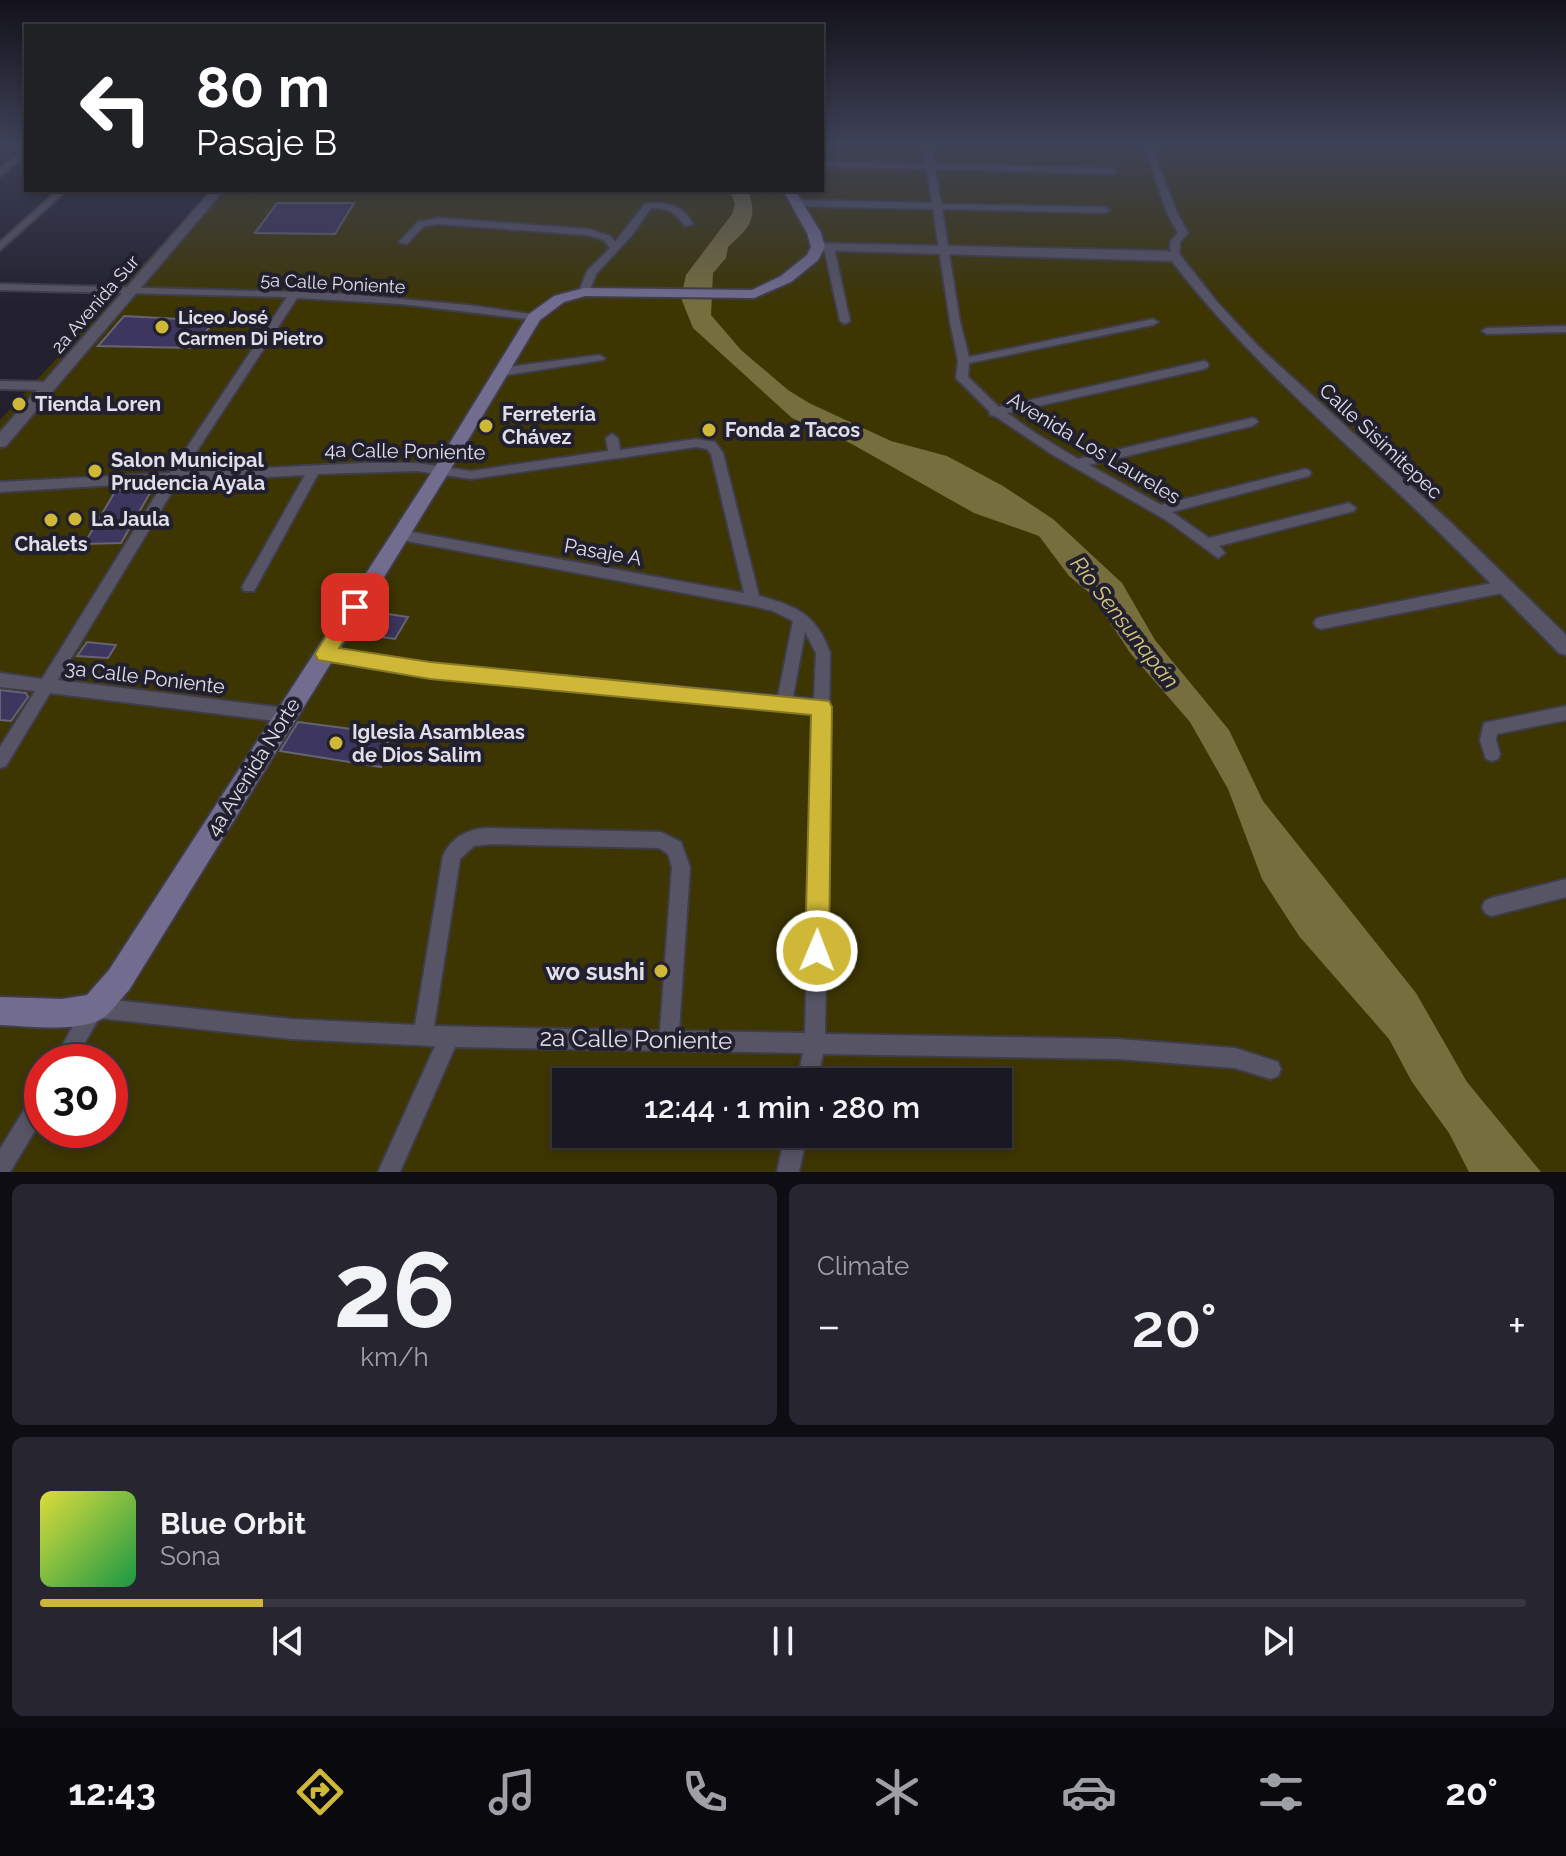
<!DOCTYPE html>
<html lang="en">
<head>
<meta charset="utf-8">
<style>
	body { margin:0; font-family:Raleway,sans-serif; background:#272530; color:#f1f3f6; height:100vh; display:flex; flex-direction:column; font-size:30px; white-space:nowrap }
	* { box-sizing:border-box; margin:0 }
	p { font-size:26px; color:#9fa0a6 }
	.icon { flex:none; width:44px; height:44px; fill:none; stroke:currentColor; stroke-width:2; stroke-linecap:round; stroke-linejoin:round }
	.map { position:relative; height:1172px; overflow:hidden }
	.panel { display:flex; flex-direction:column; gap:12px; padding:12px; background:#0e0d13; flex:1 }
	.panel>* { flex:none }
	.hud { position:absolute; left:24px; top:24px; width:800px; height:168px; border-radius:0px; box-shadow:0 4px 12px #0003,0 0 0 2px #383741; background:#202124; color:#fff; overflow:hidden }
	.speed { position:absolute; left:24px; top:1044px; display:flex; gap:16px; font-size:40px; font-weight:700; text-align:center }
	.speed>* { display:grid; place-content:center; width:104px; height:104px; border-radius:50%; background:#1a1823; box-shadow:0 4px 12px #0003,0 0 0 2px #383741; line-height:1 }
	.speed .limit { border:12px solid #d22; background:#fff; color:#111 }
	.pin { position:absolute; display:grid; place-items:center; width:68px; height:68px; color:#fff; margin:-34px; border-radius:16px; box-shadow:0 4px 12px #0006 }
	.me { position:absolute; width:88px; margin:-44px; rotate:1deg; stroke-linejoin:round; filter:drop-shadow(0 0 6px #0008) }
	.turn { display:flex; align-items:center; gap:28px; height:168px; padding:0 40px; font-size:36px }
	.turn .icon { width:104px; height:104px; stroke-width:2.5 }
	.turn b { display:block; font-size:56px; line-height:68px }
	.big { font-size:60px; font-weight:600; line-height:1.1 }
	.panel .tile { flex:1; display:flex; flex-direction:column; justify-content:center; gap:12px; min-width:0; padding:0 28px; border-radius:12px; background:#272530 }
	.panel .dial { align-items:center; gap:0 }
	.dial b { font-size:104px; line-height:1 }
	.song { display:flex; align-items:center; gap:24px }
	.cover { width:96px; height:96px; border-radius:12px; background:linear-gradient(135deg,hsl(60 70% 55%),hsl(140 70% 35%)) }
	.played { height:8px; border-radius:4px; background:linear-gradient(90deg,#cfb837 15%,#383741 15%) }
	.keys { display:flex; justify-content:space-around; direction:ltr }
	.heat { display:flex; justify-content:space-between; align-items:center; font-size:44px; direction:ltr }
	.panel .tiles { flex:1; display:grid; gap:12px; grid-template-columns:1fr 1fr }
	.tile:last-child { grid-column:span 2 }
	.trip { position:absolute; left:552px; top:1068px; width:460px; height:80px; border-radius:0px; background:#1a1823; box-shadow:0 4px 12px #0003,0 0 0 2px #383741; font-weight:600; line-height:80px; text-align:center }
	.tabs { display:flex; height:128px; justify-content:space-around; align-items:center; background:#0a0a0e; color:#9fa0a6 }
	.tabs .icon { width:56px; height:56px }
	.tabs .current { color:#cfb837 }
	.tabs b { font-size:36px; color:#f1f3f6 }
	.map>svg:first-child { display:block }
	.green { fill:#3d3502; fill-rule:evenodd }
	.water { fill:#776e3e }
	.building { fill:#3d365e; stroke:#656374; stroke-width:2 }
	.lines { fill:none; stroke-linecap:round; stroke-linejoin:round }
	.minor-casing { stroke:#3f3d49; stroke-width:4 }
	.tertiary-casing { stroke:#3f3d49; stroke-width:4 }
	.secondary-casing { stroke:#3f3d49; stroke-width:4 }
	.minor { fill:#575565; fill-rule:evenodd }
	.tertiary { fill:#575565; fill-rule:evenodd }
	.secondary { fill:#726d8f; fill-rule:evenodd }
	.route { fill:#cfb837; stroke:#877824; stroke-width:2 }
	.poi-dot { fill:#cfb837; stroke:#22202f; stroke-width:3 }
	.labels { text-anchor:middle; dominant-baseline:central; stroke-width:8; stroke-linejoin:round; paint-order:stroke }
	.far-street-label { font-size:18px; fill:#e0dfe9; stroke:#22202f }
	.far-poi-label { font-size:18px; font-weight:bold; fill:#e0dfe9; stroke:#22202f; text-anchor:start }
	.poi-label { font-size:20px; font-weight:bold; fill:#e0dfe9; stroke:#22202f; text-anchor:start }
	.street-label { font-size:20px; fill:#e0dfe9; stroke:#22202f }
	.water-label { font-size:22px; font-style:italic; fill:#d5c679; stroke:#22202f }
	.near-poi-label { font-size:24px; font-weight:bold; fill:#e0dfe9; stroke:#22202f; text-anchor:end }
	.near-street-label { font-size:24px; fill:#e0dfe9; stroke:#22202f }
</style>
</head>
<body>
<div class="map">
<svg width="1566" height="1172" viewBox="0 0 1566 1172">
	<rect width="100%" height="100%" fill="#22202f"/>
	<!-- green -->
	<path class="green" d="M 822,143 L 1566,143 L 1566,1172 L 0,1172 L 0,420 L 211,190 L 822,190 ZM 42,1062 L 110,1062 L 110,1130 L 42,1130 ZM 566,1082 L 998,1082 L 998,1134 L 566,1134 Z"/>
	<!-- water -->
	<path class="water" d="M 724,190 L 748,190 C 759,221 748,228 728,247 L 726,258 L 713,273 L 711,315 L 741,350 L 788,390 L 809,403 L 891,441 L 947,456 L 1003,486 L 1053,519 L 1122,583 L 1155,640 L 1229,730 L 1263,801 L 1416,993 L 1467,1082 L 1541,1172 L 1469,1172 L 1449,1133 L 1412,1082 L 1389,1039 L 1299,936 L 1262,879 L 1228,789 L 1190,722 L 1131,654 L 1092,595 L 1069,576 L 1039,536 L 974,513 L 850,443 L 792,418 L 693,328 L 681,298 L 686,275 L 732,214 L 735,204 L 731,194 Z"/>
	<!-- building -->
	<path class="building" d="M 277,203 L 354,203 L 335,234 L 255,233 Z
		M 124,316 L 215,321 L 192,348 L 98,346 Z
		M 153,488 L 121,543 L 84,544 L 116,490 Z
		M 381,613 L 408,617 L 395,639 L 368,635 Z
		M 87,642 L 116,645 L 108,658 L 77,656 Z
		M 0,690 L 26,693 L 28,697 L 11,721 L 0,720 Z
		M 298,722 L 390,734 L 381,767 L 280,751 Z"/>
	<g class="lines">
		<defs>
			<path id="minor" d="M 923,143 L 931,143 L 935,164 L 1113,168 L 1117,171 L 1113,174 L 935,169 L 941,204 L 1105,207 L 1110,210 L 1105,213 L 942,209 L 960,322 L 969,357 L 1153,319 L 1158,322 L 1153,325 L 969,363 L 968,377 L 999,407 L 1204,361 L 1208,363 L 1208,367 L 1204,369 L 1007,413 L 1035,433 L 1078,459 L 1252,418 L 1256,419 L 1258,422 L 1252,426 L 1089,465 L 1161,505 L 1305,469 L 1309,470 L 1311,473 L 1309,476 L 1172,512 L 1209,538 L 1349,503 L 1356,508 L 1354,511 L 1219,546 L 1225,553 L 1218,558 L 1166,520 L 1053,455 L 995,416 L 990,415 L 989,411 L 956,378 L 958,361 L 950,322 L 933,209 L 798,206 L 793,203 L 798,200 L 932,203 L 927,169 L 822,167 L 822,161 L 926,164 Z
				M 1143,143 L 1151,143 L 1177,213 L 1188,233 L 1180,242 L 1179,260 L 1171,258 L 1170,242 L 1178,233 L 1167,213 Z
				M 26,148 L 26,155 L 0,176 L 0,169 Z
				M 58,190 L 67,190 L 0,250 L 0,242 Z
				M 654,203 C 672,203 684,208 693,224 L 685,226 C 676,212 667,207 651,208 L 632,235 L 596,274 L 589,292 L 584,295 L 579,292 L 587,271 L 610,248 L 604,240 L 587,235 L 439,224 L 424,226 L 407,244 L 399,242 L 418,222 L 439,218 L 588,229 L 610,236 L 615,242 L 645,204 Z
				M 829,245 L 834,248 L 850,321 L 845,324 L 840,321 L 824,248 Z
				M 0,284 L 334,293 L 468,305 L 538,315 L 538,319 L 534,320 L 401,304 L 297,298 L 183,472 L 364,463 L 417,463 L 471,471 L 608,451 L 606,438 L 612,434 L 618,438 L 620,450 L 696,439 L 715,442 L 723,453 L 759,596 C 797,606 817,615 830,653 L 825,1034 L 1118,1039 L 1235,1048 L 1278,1062 L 1281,1069 L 1278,1076 L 1271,1079 L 1235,1068 L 1118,1059 L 823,1054 L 817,1082 L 797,1082 L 803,1053 L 455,1047 L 400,1172 L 378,1172 L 435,1046 L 291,1039 L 99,1018 L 74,1062 L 53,1062 L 87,1001 L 94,998 L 291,1019 L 415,1025 L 443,856 C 451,838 466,830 485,828 L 661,832 L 681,842 L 690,867 L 679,1031 L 805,1033 L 814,713 L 430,676 L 324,660 L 319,658 L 317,654 L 319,650 L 324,648 L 430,664 L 778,696 L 793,621 L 773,611 L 753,606 L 401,540 L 394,535 L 401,530 L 744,593 L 711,454 L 707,449 L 696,447 L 471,479 L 417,471 L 318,474 L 254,591 L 244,591 L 242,587 L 305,475 L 178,482 L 58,680 L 285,708 L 291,710 L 293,715 L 291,720 L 285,722 L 50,693 L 6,766 L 0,768 L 0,747 L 35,691 L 0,687 L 0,673 L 42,679 L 164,482 L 0,492 L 0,482 L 170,473 L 287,297 L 0,290 ZM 805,632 L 816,653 L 814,699 L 793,697 ZM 492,844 L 659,848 L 668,854 L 672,867 L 660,1031 L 434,1026 L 460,859 L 474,846 Z
				M 1566,326 L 1566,332 L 1487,334 L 1482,331 L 1487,328 Z
				M 599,355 L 605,358 L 603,360 L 500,376 L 494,372 L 500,368 Z
				M 0,381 L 47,382 L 53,386 L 47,390 L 0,389 Z
				M 1507,580 L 1512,582 L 1514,586 L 1512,590 L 1507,592 L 1321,629 L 1316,627 L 1314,623 L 1316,619 L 1321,617 Z
				M 1566,706 L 1566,720 L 1497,734 L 1496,740 L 1500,754 L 1498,759 L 1492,761 L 1486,759 L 1480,740 L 1484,723 Z
				M 1566,879 L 1566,897 L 1491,916 L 1485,913 L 1482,907 L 1485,901 L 1491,898 Z
				M 42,1089 L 42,1119 L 10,1172 L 0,1172 L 0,1149 L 35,1092 Z
				M 785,1134 L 807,1134 L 799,1172 L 777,1172 Z"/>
			<path id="tertiary" d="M 212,190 L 224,190 L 6,446 L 0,447 L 0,432 Z
				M 818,243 L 1167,251 L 1180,255 L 1217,302 L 1259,347 L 1449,521 L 1566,635 L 1566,655 L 1559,653 C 1504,597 1449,540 1391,486 C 1314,414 1236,345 1172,261 L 814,250 L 814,244 Z"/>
			<path id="secondary" d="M 783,190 L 795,190 L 821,233 L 825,247 L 818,260 L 791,282 L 754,298 L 585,296 L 564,302 L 540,320 L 447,475 L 129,990 C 121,998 112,1012 103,1018 C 80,1033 27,1026 0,1025 L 0,997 L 62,999 L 87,995 L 109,970 L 435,467 L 529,314 L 554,296 L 584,288 L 752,290 L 781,276 L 807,255 L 811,247 L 807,233 Z"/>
		</defs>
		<!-- minor casing -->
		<use href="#minor" class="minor-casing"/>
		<!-- tertiary casing -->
		<use href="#tertiary" class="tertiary-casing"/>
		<!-- secondary casing -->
		<use href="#secondary" class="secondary-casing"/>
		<!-- minor -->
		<use href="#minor" class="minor"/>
		<!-- tertiary -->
		<use href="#tertiary" class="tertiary"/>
		<!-- secondary -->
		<use href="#secondary" class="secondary"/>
	</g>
	<!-- sky -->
	<linearGradient id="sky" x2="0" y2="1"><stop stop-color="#13121a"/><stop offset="0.47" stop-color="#3e4258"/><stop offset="1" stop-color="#3e4258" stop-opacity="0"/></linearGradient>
	<rect width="1566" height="307" fill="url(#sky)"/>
	<!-- route -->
	<path class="route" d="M 355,599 L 362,601 L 364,607 L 339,648 L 430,662 L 829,701 L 832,707 L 829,951 L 825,959 L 817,963 L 808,959 L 805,951 L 811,715 L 430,679 L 318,660 L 315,654 L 318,649 L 348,601 Z"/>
	<!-- markers -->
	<g class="poi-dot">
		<circle cx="162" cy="327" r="8"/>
		<circle cx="19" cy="404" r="8"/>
		<circle cx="486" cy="426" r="8"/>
		<circle cx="709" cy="430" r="8"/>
		<circle cx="95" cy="471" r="8"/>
		<circle cx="75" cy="519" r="8"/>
		<circle cx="51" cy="520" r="8"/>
		<circle cx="336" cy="743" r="8"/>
		<circle cx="661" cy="971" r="8"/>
	</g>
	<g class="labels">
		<!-- far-street labels -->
		<g class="far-street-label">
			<text transform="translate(333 283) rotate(3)">5a Calle Poniente</text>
			<text transform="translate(95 304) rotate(-49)">2a Avenida Sur</text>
		</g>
		<!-- far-poi labels -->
		<g class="far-poi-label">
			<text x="178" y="317">Liceo José<tspan x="178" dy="21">Carmen Di Pietro</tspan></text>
		</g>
		<!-- poi labels -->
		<g class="poi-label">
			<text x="35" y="404">Tienda Loren</text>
			<text x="502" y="414">Ferretería<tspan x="502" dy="23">Chávez</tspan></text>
			<text x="725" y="430">Fonda 2 Tacos</text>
			<text x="111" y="460">Salon Municipal<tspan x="111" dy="23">Prudencia Ayala</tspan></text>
			<text x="91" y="519">La Jaula</text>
			<text x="51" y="544" text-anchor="middle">Chalets</text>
			<text x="352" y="732">Iglesia Asambleas<tspan x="352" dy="23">de Dios Salim</tspan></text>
		</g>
		<!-- street labels -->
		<g class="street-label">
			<text transform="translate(1381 441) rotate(43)">Calle Sisimitepec</text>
			<text transform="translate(1094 448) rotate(31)">Avenida Los Laureles</text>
			<text transform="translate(405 451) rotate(1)">4a Calle Poniente</text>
			<text transform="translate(603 552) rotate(10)">Pasaje A</text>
			<text transform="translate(145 677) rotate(7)">3a Calle Poniente</text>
			<text transform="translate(253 767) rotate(-58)">4a Avenida Norte</text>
		</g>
		<!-- water labels -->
		<g class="water-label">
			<text transform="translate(1125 622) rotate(52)">Río Sensunapán</text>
		</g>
		<!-- near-poi labels -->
		<g class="near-poi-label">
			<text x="645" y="971">wo sushi</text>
		</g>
		<!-- near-street labels -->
		<g class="near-street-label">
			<text transform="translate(636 1039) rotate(1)">2a Calle Poniente</text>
		</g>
	</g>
</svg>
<div class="speed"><div class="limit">30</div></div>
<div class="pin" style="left:355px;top:607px;background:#d93025"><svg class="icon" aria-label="arrive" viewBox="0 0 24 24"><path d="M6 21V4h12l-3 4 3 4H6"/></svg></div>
<svg class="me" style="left:817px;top:951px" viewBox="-20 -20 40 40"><circle r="17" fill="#cfb837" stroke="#fff" stroke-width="3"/><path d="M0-11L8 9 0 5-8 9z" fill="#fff"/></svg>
<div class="trip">12:44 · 1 min · 280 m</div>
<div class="hud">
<div class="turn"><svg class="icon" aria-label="left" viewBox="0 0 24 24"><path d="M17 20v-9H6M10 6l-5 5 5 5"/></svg><div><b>80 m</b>Pasaje B</div></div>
</div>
</div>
<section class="panel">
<div class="tiles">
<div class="tile dial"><b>26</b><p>km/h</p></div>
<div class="tile"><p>Climate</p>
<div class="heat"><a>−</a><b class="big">20°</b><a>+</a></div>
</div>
<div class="tile">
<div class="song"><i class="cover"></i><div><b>Blue Orbit</b><p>Sona</p></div></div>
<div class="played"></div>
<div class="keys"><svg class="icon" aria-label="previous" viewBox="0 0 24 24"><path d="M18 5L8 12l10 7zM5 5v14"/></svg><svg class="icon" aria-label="pause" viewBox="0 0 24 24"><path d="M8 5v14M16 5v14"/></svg><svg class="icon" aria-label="next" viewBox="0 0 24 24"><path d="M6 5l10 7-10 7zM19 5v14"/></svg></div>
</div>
</div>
</section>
<nav class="tabs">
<b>12:43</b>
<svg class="icon current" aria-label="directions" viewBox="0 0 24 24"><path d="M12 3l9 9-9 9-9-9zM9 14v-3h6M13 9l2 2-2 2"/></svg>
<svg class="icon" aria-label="music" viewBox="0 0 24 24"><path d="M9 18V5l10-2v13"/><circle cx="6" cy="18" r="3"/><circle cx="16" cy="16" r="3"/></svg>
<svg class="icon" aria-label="phone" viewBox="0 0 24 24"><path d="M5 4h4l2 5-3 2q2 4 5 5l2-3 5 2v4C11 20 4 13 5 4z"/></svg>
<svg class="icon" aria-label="climate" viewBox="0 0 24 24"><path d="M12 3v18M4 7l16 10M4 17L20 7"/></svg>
<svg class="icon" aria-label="car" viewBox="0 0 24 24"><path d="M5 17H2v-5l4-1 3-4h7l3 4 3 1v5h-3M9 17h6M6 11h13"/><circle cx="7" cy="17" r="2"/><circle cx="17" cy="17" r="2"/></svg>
<svg class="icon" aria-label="filters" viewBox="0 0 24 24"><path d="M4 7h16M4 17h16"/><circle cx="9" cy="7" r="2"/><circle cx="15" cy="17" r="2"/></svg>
<b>20°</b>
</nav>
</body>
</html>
